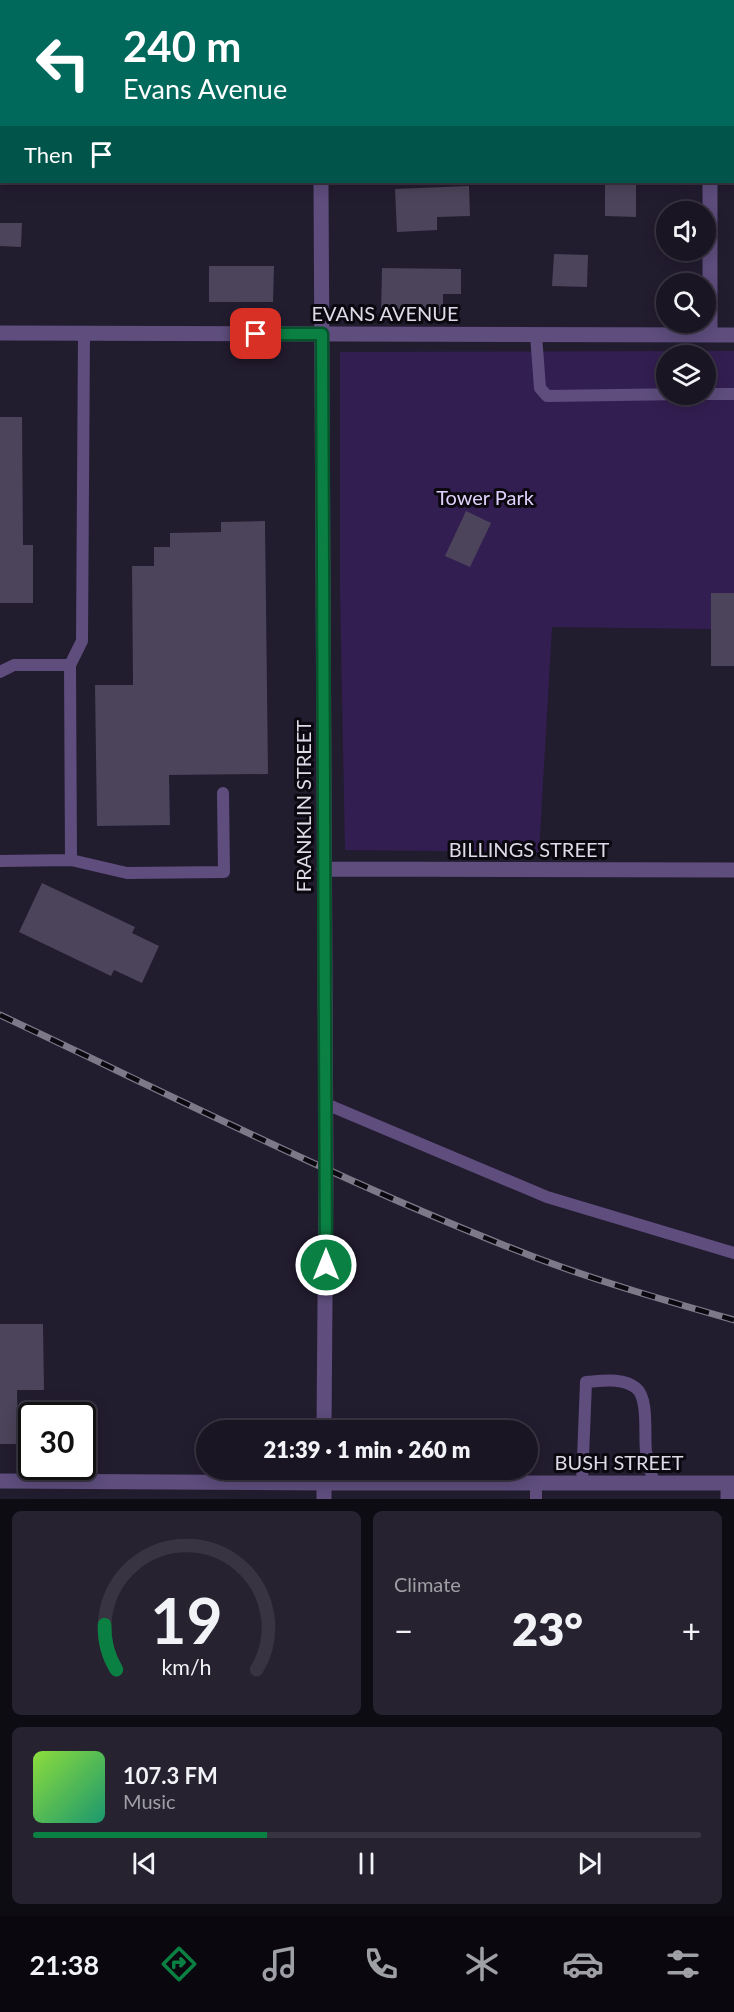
<!DOCTYPE html>
<html lang="en">
<head>
<meta charset="utf-8">
<style>
	body { margin:0; font-family:Lato,sans-serif; background:#272230; color:#f1f3f6; height:100vh; display:flex; flex-direction:column; font-size:22px; white-space:nowrap }
	* { box-sizing:border-box; margin:0 }
	p { font-size:20px; color:#9f9fa6 }
	.icon { flex:none; width:33px; height:33px; fill:none; stroke:currentColor; stroke-width:2; stroke-linecap:round; stroke-linejoin:round }
	.map { position:relative; height:1499px; overflow:hidden }
	.side { display:flex; flex-direction:column; gap:12px; padding:12px; background:#0e0c13; flex:1 }
	.side>* { flex:none }
	.guide { position:absolute; left:0px; top:0px; width:735px; height:183px; box-shadow:0 3px 15px #0003,0 0 0 2px #383441; background:#00695c; color:#fff; overflow:hidden }
	.fabs { position:absolute; left:656px; top:201px; display:grid; gap:12px }
	.fabs a { display:grid; place-items:center; width:60px; height:60px; border-radius:50%; background:#1a1523; box-shadow:0 3px 15px #0003,0 0 0 2px #383441; font-size:30px }
	.speed { position:absolute; left:18px; top:1402px; display:flex; gap:12px; font-size:30px; font-weight:700; text-align:center }
	.speed>* { display:grid; place-content:center; width:78px; height:78px; border-radius:50%; background:#1a1523; box-shadow:0 3px 15px #0003,0 0 0 2px #383441; line-height:1 }
	.speed .limit { border:3px solid #111; border-radius:9px; background:#fff; color:#111 }
	.pin { position:absolute; display:grid; place-items:center; width:51px; height:51px; color:#fff; margin:-26px; border-radius:12px; box-shadow:0 3px 9px #0006 }
	.me { position:absolute; width:66px; margin:-33px; rotate:0deg; stroke-linejoin:round; filter:drop-shadow(0 0 4px #0008) }
	.turn { display:flex; align-items:center; gap:21px; height:126px; padding:0 24px; font-size:27px }
	.turn .icon { width:78px; height:78px; stroke-width:2.5 }
	.turn b { display:block; font-size:42px; line-height:51px }
	.then { display:flex; align-items:center; height:57px; padding:0 24px; background:#0003; gap:12px; font-size:22px }
	.big { font-size:45px; font-weight:800; line-height:1.1 }
	.side .widget { flex:1; display:flex; flex-direction:column; justify-content:center; gap:9px; min-width:0; padding:0 21px; border-radius:9px; background:#272230 }
	.side .dial { align-items:center; gap:0 }
	.dial svg { height:156px; overflow:visible; fill:none; stroke:#383441; stroke-width:7; stroke-linecap:round; text-anchor:middle }
	.dial text { fill:#f1f3f6; stroke:none }
	.song { display:flex; align-items:center; gap:18px }
	.cover { width:72px; height:72px; border-radius:9px; background:linear-gradient(135deg,hsl(90 70% 55%),hsl(160 70% 35%)) }
	.played { height:6px; border-radius:3px; background:linear-gradient(90deg,#0b8043 35%,#383441 35%) }
	.keys { display:flex; justify-content:space-around; direction:ltr }
	.heat { display:flex; justify-content:space-between; align-items:center; font-size:33px; direction:ltr }
	.side .tiles { flex:1; display:grid; gap:12px; grid-template-columns:1fr 1fr }
	.widget:last-child { grid-column:span 2 }
	.trip { position:absolute; left:196px; top:1420px; width:342px; height:60px; border-radius:30px; background:#1a1523; box-shadow:0 3px 15px #0003,0 0 0 2px #383441; font-weight:800; line-height:60px; text-align:center }
	.menu { display:flex; height:96px; justify-content:space-around; align-items:center; background:#0a080e; color:#9f9fa6 }
	.menu .icon { width:42px; height:42px }
	.menu .selected { color:#0b8043 }
	.menu b { font-size:27px; color:#f1f3f6 }
	.map>svg:first-child { display:block }
	.green { fill:#331e51; fill-rule:evenodd }
	.building { fill:#4b445a }
	.lines { fill:none; stroke-linecap:round; stroke-linejoin:round }
	.lane { stroke:#5e4d7d; stroke-width:12 }
	.street { stroke:#5e4d7d; stroke-width:15 }
	.rail-casing { stroke:#7e7989; stroke-width:7 }
	.rail { stroke:#0b0810; stroke-width:4.5; stroke-dasharray:14; stroke-linecap:butt }
	.route-casing { stroke:#07532c; stroke-width:15 }
	.route { stroke:#0b8043; stroke-width:10 }
	.labels { text-anchor:middle; dominant-baseline:central; stroke-width:6; stroke-linejoin:round; paint-order:stroke }
	.street-label { font-size:20px; fill:#dedae7; stroke:#0b0810 }
	.park-label { font-size:20px; fill:#dfd2fc; stroke:#0b0810 }
</style>
</head>
<body>
<div class="map">
<svg width="734" height="1499" viewBox="0 0 734 1499">
	<rect width="100%" height="100%" fill="#221c2f"/>
	<!-- green -->
	<path class="green" d="M 734,351 L 734,593 L 711,593 L 711,629 L 552,627 L 539,852 L 345,850 L 340,589 L 340,352 ZM 666,356 L 705,356 L 705,394 L 666,394 Z"/>
	<!-- building -->
	<path class="building" d="M 605,182 L 636,182 L 636,217 L 605,216 Z
		M 469,186 L 470,216 L 437,217 L 437,230 L 397,232 L 395,189 Z
		M 0,223 L 22,223 L 21,247 L 0,246 Z
		M 554,254 L 588,255 L 587,287 L 552,286 Z
		M 209,266 L 274,266 L 273,302 L 209,302 Z
		M 382,268 L 461,269 L 461,294 L 443,294 L 443,314 L 381,313 Z
		M 0,417 L 22,417 L 23,545 L 33,545 L 33,603 L 0,603 Z
		M 466,511 L 491,523 L 470,567 L 445,556 Z
		M 265,521 L 268,774 L 169,775 L 170,825 L 97,826 L 95,685 L 133,685 L 132,566 L 154,566 L 154,547 L 170,547 L 170,533 L 221,532 L 221,522 Z
		M 711,593 L 734,593 L 734,666 L 711,666 Z
		M 42,883 L 135,927 L 132,933 L 159,946 L 142,983 L 114,970 L 111,976 L 19,932 Z
		M 0,1324 L 43,1324 L 44,1390 L 17,1390 L 18,1444 L 0,1444 Z"/>
	<g class="lines">
		<!-- lane -->
		<path class="lane" d="M 536,335 L 540,388 L 547,396 L 687,394
			M 705,394 L 734,394
			M 0,672 L 14,665 L 70,665
			M 71,860 L 127,873 L 224,872 L 223,793
			M 0,861 L 71,860 L 70,665 L 82,641 L 84,333
			M 326,1104 L 547,1197 L 734,1253
			M 582,1483 L 586,1382 C 601,1381 623,1377 636,1388 C 649,1398 644,1435 646,1451 C 648,1462 651,1473 654,1483
			M 536,1499 L 536,1483"/>
		<!-- street -->
		<path class="street" d="M 321,0 L 321,2
			M 710,0 L 710,2
			M 321,182 L 326,1171 L 324,1431
			M 0,333 L 734,335
			M 710,335 L 710,182
			M 324,869 L 734,870
			M 0,1481 L 324,1483 L 734,1483
			M 324,1499 L 324,1470
			M 728,1499 L 728,1483"/>
		<defs>
			<path id="rail" d="M 0,1015 C 177,1098 352,1187 534,1257 C 600,1282 667,1301 734,1320"/>
		</defs>
		<!-- rail casing -->
		<use href="#rail" class="rail-casing"/>
		<!-- rail -->
		<use href="#rail" class="rail"/>
	</g>
	<g class="lines">
		<defs>
			<path id="route" d="M 256,334 L 322,334 L 326,1265"/>
		</defs>
		<!-- route casing -->
		<use href="#route" class="route-casing"/>
		<!-- route -->
		<use href="#route" class="route"/>
	</g>
	<g class="labels">
		<!-- street labels -->
		<g class="street-label">
			<text x="385" y="313">EVANS AVENUE</text>
			<text transform="translate(303 806) rotate(-90)">FRANKLIN STREET</text>
			<text x="529" y="849">BILLINGS STREET</text>
			<text x="619" y="1462">BUSH STREET</text>
		</g>
		<!-- park labels -->
		<g class="park-label">
			<text x="485" y="497">Tower Park</text>
		</g>
	</g>
</svg>
<div class="fabs">
<a><svg class="icon" aria-label="sound" viewBox="0 0 24 24"><path d="M4 9h4l5-4v14l-5-4H4zM17 9q2 3 0 6"/></svg></a>
<a><svg class="icon" aria-label="search" viewBox="0 0 24 24"><circle cx="10" cy="10" r="6"/><path d="M15 15l6 6"/></svg></a>
<a><svg class="icon" aria-label="layers" viewBox="0 0 24 24"><path d="M12 4l9 5-9 5-9-5zM3 14l9 5 9-5"/></svg></a>
</div>
<div class="speed"><div class="limit">30</div></div>
<div class="pin" style="left:256px;top:334px;background:#d93025"><svg class="icon" aria-label="arrive" viewBox="0 0 24 24"><path d="M6 21V4h12l-3 4 3 4H6"/></svg></div>
<svg class="me" style="left:326px;top:1265px" viewBox="-20 -20 40 40"><circle r="17" fill="#0b8043" stroke="#fff" stroke-width="3"/><path d="M0-11L8 9 0 5-8 9z" fill="#fff"/></svg>
<div class="trip">21:39 · 1 min · 260 m</div>
<div class="guide">
<div class="turn"><svg class="icon" aria-label="left" viewBox="0 0 24 24"><path d="M17 20v-9H6M10 6l-5 5 5 5"/></svg><div><b>240 m</b>Evans Avenue</div></div>
<div class="then">Then<svg class="icon" aria-label="arrive" viewBox="0 0 24 24"><path d="M6 21V4h12l-3 4 3 4H6"/></svg></div>
</div>
</div>
<section class="side">
<div class="tiles">
<div class="widget dial"><svg viewBox="0 0 100 80">
<path d="M14 69A42 42 0 1 1 86 69"/>
<path d="M14 69A42 42 0 0 1 8 46" stroke="#0b8043"/>
<text x="50" y="56" font-size="32" font-weight="700">19</text>
<text x="50" y="72" font-size="11">km/h</text>
</svg></div>
<div class="widget"><p>Climate</p>
<div class="heat"><a>−</a><b class="big">23°</b><a>+</a></div>
</div>
<div class="widget">
<div class="song"><i class="cover"></i><div><b>107.3 FM</b><p>Music</p></div></div>
<div class="played"></div>
<div class="keys"><svg class="icon" aria-label="previous" viewBox="0 0 24 24"><path d="M18 5L8 12l10 7zM5 5v14"/></svg><svg class="icon" aria-label="pause" viewBox="0 0 24 24"><path d="M8 5v14M16 5v14"/></svg><svg class="icon" aria-label="next" viewBox="0 0 24 24"><path d="M6 5l10 7-10 7zM19 5v14"/></svg></div>
</div>
</div>
</section>
<nav class="menu">
<b>21:38</b>
<svg class="icon selected" aria-label="directions" viewBox="0 0 24 24"><path d="M12 3l9 9-9 9-9-9zM9 14v-3h6M13 9l2 2-2 2"/></svg>
<svg class="icon" aria-label="music" viewBox="0 0 24 24"><path d="M9 18V5l10-2v13"/><circle cx="6" cy="18" r="3"/><circle cx="16" cy="16" r="3"/></svg>
<svg class="icon" aria-label="phone" viewBox="0 0 24 24"><path d="M5 4h4l2 5-3 2q2 4 5 5l2-3 5 2v4C11 20 4 13 5 4z"/></svg>
<svg class="icon" aria-label="climate" viewBox="0 0 24 24"><path d="M12 3v18M4 7l16 10M4 17L20 7"/></svg>
<svg class="icon" aria-label="car" viewBox="0 0 24 24"><path d="M5 17H2v-5l4-1 3-4h7l3 4 3 1v5h-3M9 17h6M6 11h13"/><circle cx="7" cy="17" r="2"/><circle cx="17" cy="17" r="2"/></svg>
<svg class="icon" aria-label="filters" viewBox="0 0 24 24"><path d="M4 7h16M4 17h16"/><circle cx="9" cy="7" r="2"/><circle cx="15" cy="17" r="2"/></svg>
</nav>
</body>
</html>
